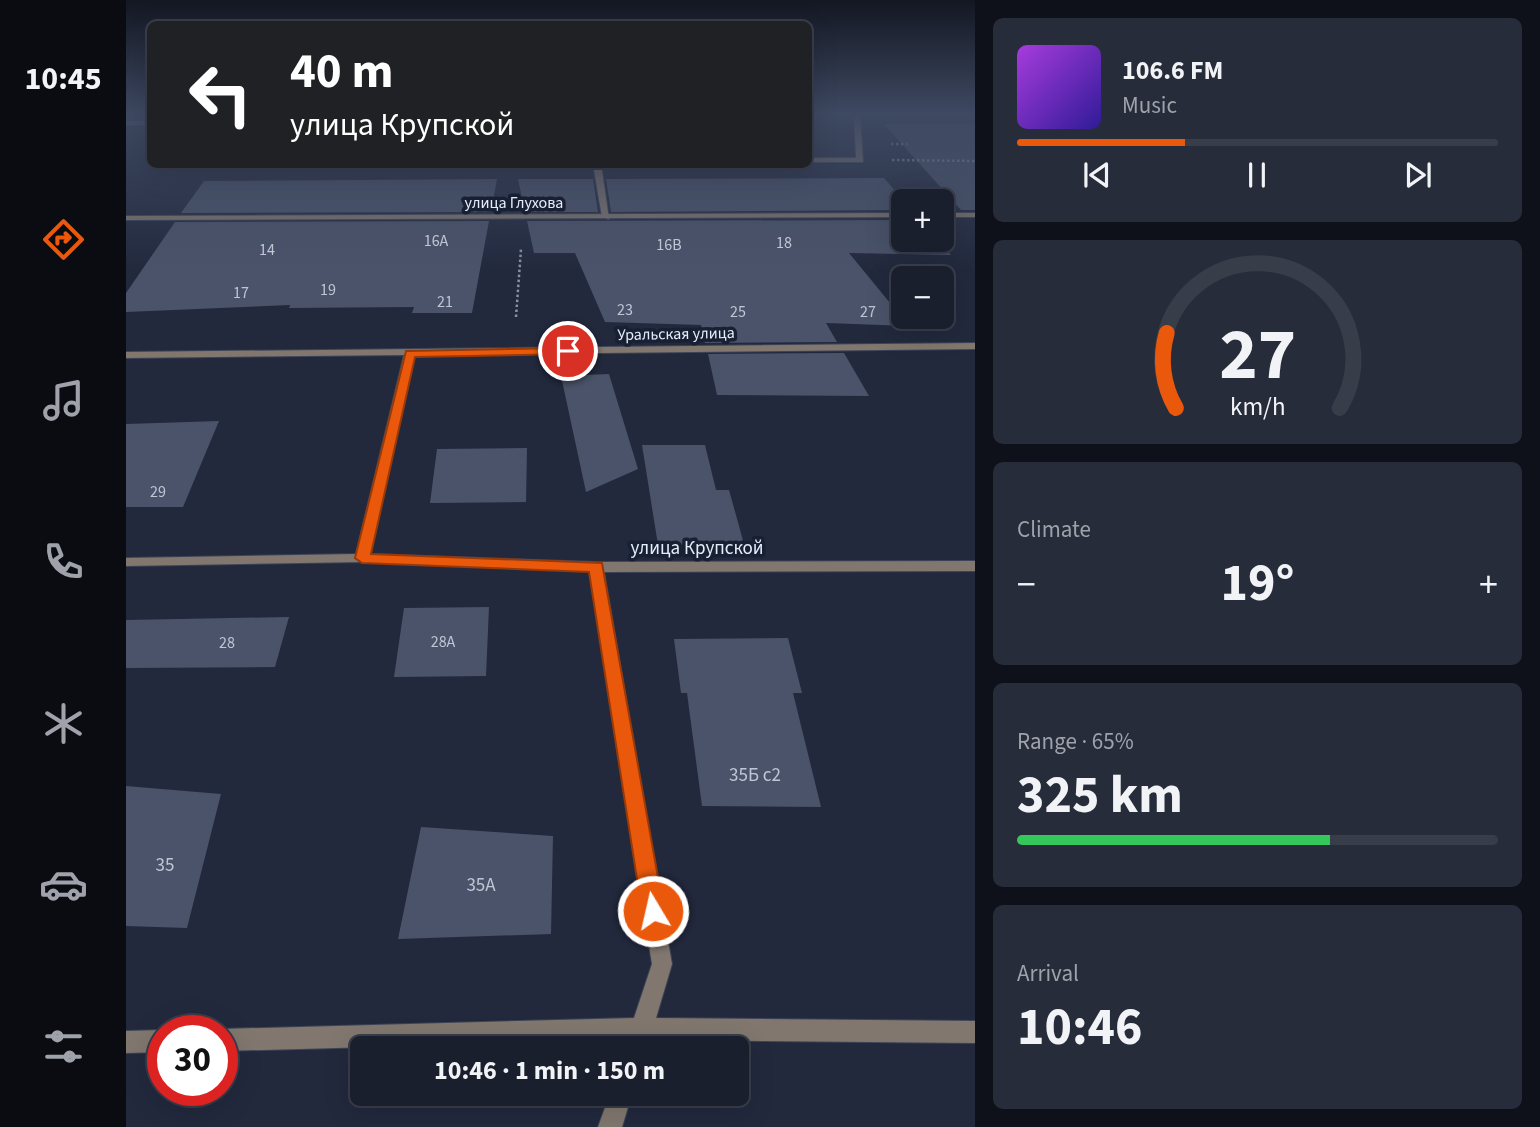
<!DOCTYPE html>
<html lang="en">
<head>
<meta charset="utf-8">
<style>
	body { margin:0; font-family:"Source Sans 3",sans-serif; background:#272c3a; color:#f1f3f6; height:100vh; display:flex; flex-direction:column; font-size:26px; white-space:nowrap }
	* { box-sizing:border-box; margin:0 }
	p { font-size:23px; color:#9fa2aa }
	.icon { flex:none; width:38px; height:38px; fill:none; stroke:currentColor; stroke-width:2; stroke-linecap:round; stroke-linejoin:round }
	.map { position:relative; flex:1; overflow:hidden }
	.side { display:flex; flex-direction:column; gap:18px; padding:18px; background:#0e1119; width:565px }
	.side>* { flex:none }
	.top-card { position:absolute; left:21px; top:21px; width:665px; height:147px; border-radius:10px; box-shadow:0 7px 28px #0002,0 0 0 2px #383d4a; background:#202124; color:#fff; overflow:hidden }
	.fabs { position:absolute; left:765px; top:189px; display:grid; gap:14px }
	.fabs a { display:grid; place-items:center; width:63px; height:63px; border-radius:10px; background:#1a1f2e; box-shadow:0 7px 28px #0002,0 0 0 2px #383d4a; font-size:35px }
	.speed { position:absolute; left:21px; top:1015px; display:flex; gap:14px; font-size:35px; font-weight:700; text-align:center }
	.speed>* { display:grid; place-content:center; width:91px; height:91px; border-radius:50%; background:#1a1f2e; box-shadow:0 7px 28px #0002,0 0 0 2px #383d4a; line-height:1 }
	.speed .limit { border:10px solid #d22; background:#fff; color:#111 }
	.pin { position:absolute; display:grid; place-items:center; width:60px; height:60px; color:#fff; margin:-30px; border:4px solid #fff; border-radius:50%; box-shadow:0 2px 7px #0007 }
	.me { position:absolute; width:77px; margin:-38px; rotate:351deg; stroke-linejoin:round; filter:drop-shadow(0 0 5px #0008) }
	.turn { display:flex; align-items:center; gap:24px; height:147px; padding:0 28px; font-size:32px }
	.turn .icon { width:91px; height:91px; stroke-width:2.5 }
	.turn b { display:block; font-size:49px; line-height:60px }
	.big { font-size:52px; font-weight:700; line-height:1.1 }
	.side .tile { flex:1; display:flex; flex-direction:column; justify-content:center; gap:10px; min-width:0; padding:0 24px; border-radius:10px; background:#272c3a }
	.side .dial { align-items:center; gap:0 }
	.dial svg { height:182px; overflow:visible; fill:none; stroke:#383d4a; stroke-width:7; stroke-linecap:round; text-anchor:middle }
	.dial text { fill:#f1f3f6; stroke:none }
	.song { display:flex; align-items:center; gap:21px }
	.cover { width:84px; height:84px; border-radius:10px; background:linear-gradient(135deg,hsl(280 70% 55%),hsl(250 70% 35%)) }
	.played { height:7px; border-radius:4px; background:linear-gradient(90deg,#ea580c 35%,#383d4a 35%) }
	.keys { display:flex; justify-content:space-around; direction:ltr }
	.heat { display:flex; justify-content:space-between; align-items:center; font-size:38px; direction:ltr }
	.charge { height:10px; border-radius:5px; background:linear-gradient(90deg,#34c759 65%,#383d4a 0) }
	.trip { position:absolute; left:224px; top:1036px; width:399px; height:70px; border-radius:10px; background:#1a1f2e; box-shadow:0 7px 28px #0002,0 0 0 2px #383d4a; font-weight:700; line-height:70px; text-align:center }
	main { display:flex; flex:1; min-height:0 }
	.tab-bar { display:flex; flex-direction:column; width:126px; justify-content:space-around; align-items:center; background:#0a0c12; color:#9fa2aa }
	.tab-bar .icon { width:49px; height:49px }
	.tab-bar .current { color:#ea580c }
	.tab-bar b { font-size:32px; color:#f1f3f6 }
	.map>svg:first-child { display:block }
	.building { fill:#4a5369 }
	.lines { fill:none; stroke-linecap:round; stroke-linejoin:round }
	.service-casing { stroke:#3d4457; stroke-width:2 }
	.minor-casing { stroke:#3d4457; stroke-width:2 }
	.path { stroke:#8b91a2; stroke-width:2.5; stroke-dasharray:2.5 2.5; stroke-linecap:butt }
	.service { fill:#81776f; fill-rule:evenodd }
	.minor { fill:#81776f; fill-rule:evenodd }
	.route { fill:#ea580c; stroke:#983908; stroke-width:2 }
	.labels { text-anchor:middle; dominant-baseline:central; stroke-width:7; stroke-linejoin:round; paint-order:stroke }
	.far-street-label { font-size:16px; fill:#e6ecf9; stroke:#182033 }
	.number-label { font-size:16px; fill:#bfc6d5 }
	.street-label { font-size:19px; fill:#e6ecf9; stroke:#182033 }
	.near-number-label { font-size:19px; fill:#bfc6d5 }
</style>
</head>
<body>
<main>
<nav class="tab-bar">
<b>10:45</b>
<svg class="icon current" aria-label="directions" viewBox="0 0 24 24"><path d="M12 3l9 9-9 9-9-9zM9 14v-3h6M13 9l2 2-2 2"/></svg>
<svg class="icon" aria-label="music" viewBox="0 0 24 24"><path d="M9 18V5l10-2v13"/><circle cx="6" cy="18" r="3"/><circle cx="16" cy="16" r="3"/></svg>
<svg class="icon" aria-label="phone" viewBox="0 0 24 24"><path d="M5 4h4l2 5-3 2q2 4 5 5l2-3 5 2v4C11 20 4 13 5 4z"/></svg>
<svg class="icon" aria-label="climate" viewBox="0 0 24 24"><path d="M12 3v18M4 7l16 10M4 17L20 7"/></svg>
<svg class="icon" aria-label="car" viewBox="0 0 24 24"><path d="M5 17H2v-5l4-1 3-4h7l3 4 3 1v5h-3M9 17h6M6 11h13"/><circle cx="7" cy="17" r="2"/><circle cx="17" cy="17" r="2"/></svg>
<svg class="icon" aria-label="filters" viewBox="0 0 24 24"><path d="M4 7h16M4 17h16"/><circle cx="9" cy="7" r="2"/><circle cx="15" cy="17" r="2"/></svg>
</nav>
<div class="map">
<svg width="849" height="1127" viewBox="0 0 849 1127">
	<rect width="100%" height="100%" fill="#22293d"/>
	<!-- building -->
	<path class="building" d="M 849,123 L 849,210 L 835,210 L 758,124 Z
		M 758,178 L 778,201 L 777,210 L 485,212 L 480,179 Z
		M 371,179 L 365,212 L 55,213 L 78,181 Z
		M 392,179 L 467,179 L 472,212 L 399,212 Z
		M 777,220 L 777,240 L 811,240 L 825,255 L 723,253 L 783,326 L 700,323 L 711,342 L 579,343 L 575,325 L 479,322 L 449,253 L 408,253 L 401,221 Z
		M 363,221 L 346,313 L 286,313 L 288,307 L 163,308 L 164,305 L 0,312 L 0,293 L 49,222 Z
		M 718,353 L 743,396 L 591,395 L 582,354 Z
		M 483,374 L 512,469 L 460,492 L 435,376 Z
		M 93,421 L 57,507 L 0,507 L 0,424 Z
		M 516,445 L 579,445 L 590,490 L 603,490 L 618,544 L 532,545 Z
		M 401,448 L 400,502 L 304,503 L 311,449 Z
		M 363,607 L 360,676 L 268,677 L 278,608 Z
		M 163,617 L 149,667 L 0,668 L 0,620 Z
		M 662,638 L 676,693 L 667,693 L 695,807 L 576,806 L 561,693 L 555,693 L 548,639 Z
		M 0,786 L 95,794 L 61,928 L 0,926 Z
		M 295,827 L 427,836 L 425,934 L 272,939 Z"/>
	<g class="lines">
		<defs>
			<path id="service" d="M 728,114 L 734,114 L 737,162 L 682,162 L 682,158 L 730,158 Z
				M 0,121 L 24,121 L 24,125 L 0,125 Z
				M 467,164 L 475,164 L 483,219 L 476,217 Z"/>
			<path id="minor" d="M 777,213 L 777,217 L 0,220 L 0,216 Z
				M 816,213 L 849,213 L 849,217 L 816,217 Z
				M 849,343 L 849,349 L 289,355 L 244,554 L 470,562 L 849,561 L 849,571 L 478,572 L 546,964 L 530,1018 L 849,1021 L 849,1043 L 524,1040 L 521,1048 L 499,1048 L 501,1040 L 96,1051 L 96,1031 L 92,1031 L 96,1029 L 508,1018 L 526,964 L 464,571 L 236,562 L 0,566 L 0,558 L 230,554 L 278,355 L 0,358 L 0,352 Z
				M 37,1030 L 39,1031 L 37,1031 L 37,1052 L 0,1053 L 0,1031 Z
				M 484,1094 L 506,1094 L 496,1127 L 472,1127 Z"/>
		</defs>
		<!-- service casing -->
		<use href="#service" class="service-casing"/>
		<!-- minor casing -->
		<use href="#minor" class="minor-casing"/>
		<!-- path -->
		<path class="path" d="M 765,144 L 782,144
			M 766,160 L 849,161
			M 390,317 L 395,249"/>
		<!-- service -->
		<use href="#service" class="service"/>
		<!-- minor -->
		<use href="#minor" class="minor"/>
	</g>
	<!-- sky -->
	<linearGradient id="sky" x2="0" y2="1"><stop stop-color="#131722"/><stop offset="0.42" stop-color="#3e4962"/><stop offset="1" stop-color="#3e4962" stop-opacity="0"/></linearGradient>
	<rect width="849" height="272" fill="url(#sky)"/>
	<!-- route -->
	<path class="route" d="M 442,348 L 448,351 L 446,354 L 289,357 L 245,554 L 476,563 L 538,911 L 535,918 L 527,921 L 519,918 L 516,911 L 463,572 L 236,563 L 229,558 L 280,351 Z"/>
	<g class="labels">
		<!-- far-street labels -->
		<g class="far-street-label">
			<text x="388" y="203">улица Глухова</text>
			<text transform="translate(550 334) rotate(-1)">Уральская улица</text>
		</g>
		<!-- number labels -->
		<g class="number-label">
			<text x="310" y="241">16А</text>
			<text x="658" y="243">18</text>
			<text x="543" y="245">16В</text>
			<text x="141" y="250">14</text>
			<text x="202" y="290">19</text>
			<text x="115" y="293">17</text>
			<text x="319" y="302">21</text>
			<text x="499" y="310">23</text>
			<text x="612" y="312">25</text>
			<text x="742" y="312">27</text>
			<text x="32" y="492">29</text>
			<text x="317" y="642">28А</text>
			<text x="101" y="643">28</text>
		</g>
		<!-- street labels -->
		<g class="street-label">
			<text x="571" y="548">улица Крупской</text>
		</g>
		<!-- near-number labels -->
		<g class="near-number-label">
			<text x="629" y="775">35Б с2</text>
			<text x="39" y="865">35</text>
			<text x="355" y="885">35А</text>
		</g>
	</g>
</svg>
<div class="fabs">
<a>+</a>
<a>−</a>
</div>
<div class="speed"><div class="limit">30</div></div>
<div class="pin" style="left:442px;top:351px;background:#d93025"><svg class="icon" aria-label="arrive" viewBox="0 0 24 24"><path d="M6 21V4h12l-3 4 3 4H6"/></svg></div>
<svg class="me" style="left:527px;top:911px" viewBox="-20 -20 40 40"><circle r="17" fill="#ea580c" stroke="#fff" stroke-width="3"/><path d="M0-11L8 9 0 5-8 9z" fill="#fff"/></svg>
<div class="trip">10:46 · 1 min · 150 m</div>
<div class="top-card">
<div class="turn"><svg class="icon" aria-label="left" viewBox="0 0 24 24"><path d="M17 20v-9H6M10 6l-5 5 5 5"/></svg><div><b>40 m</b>улица Крупской</div></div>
</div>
</div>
<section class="side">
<div class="tile">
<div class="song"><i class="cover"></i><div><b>106.6 FM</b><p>Music</p></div></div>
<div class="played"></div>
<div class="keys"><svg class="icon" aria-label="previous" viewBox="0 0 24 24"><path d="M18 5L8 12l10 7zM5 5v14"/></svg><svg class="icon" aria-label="pause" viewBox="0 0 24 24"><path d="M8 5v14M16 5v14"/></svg><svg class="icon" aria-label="next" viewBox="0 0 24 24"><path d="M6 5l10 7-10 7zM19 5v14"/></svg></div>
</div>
<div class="tile dial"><svg viewBox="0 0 100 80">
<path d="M14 69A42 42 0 1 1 86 69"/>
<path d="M14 69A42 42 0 0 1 10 36" stroke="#ea580c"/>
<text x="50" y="56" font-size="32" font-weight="700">27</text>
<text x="50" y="72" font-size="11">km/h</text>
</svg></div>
<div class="tile"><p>Climate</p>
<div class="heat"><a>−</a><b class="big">19°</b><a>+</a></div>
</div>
<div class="tile"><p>Range · 65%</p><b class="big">325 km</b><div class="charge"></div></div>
<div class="tile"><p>Arrival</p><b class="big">10:46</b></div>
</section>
</main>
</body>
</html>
